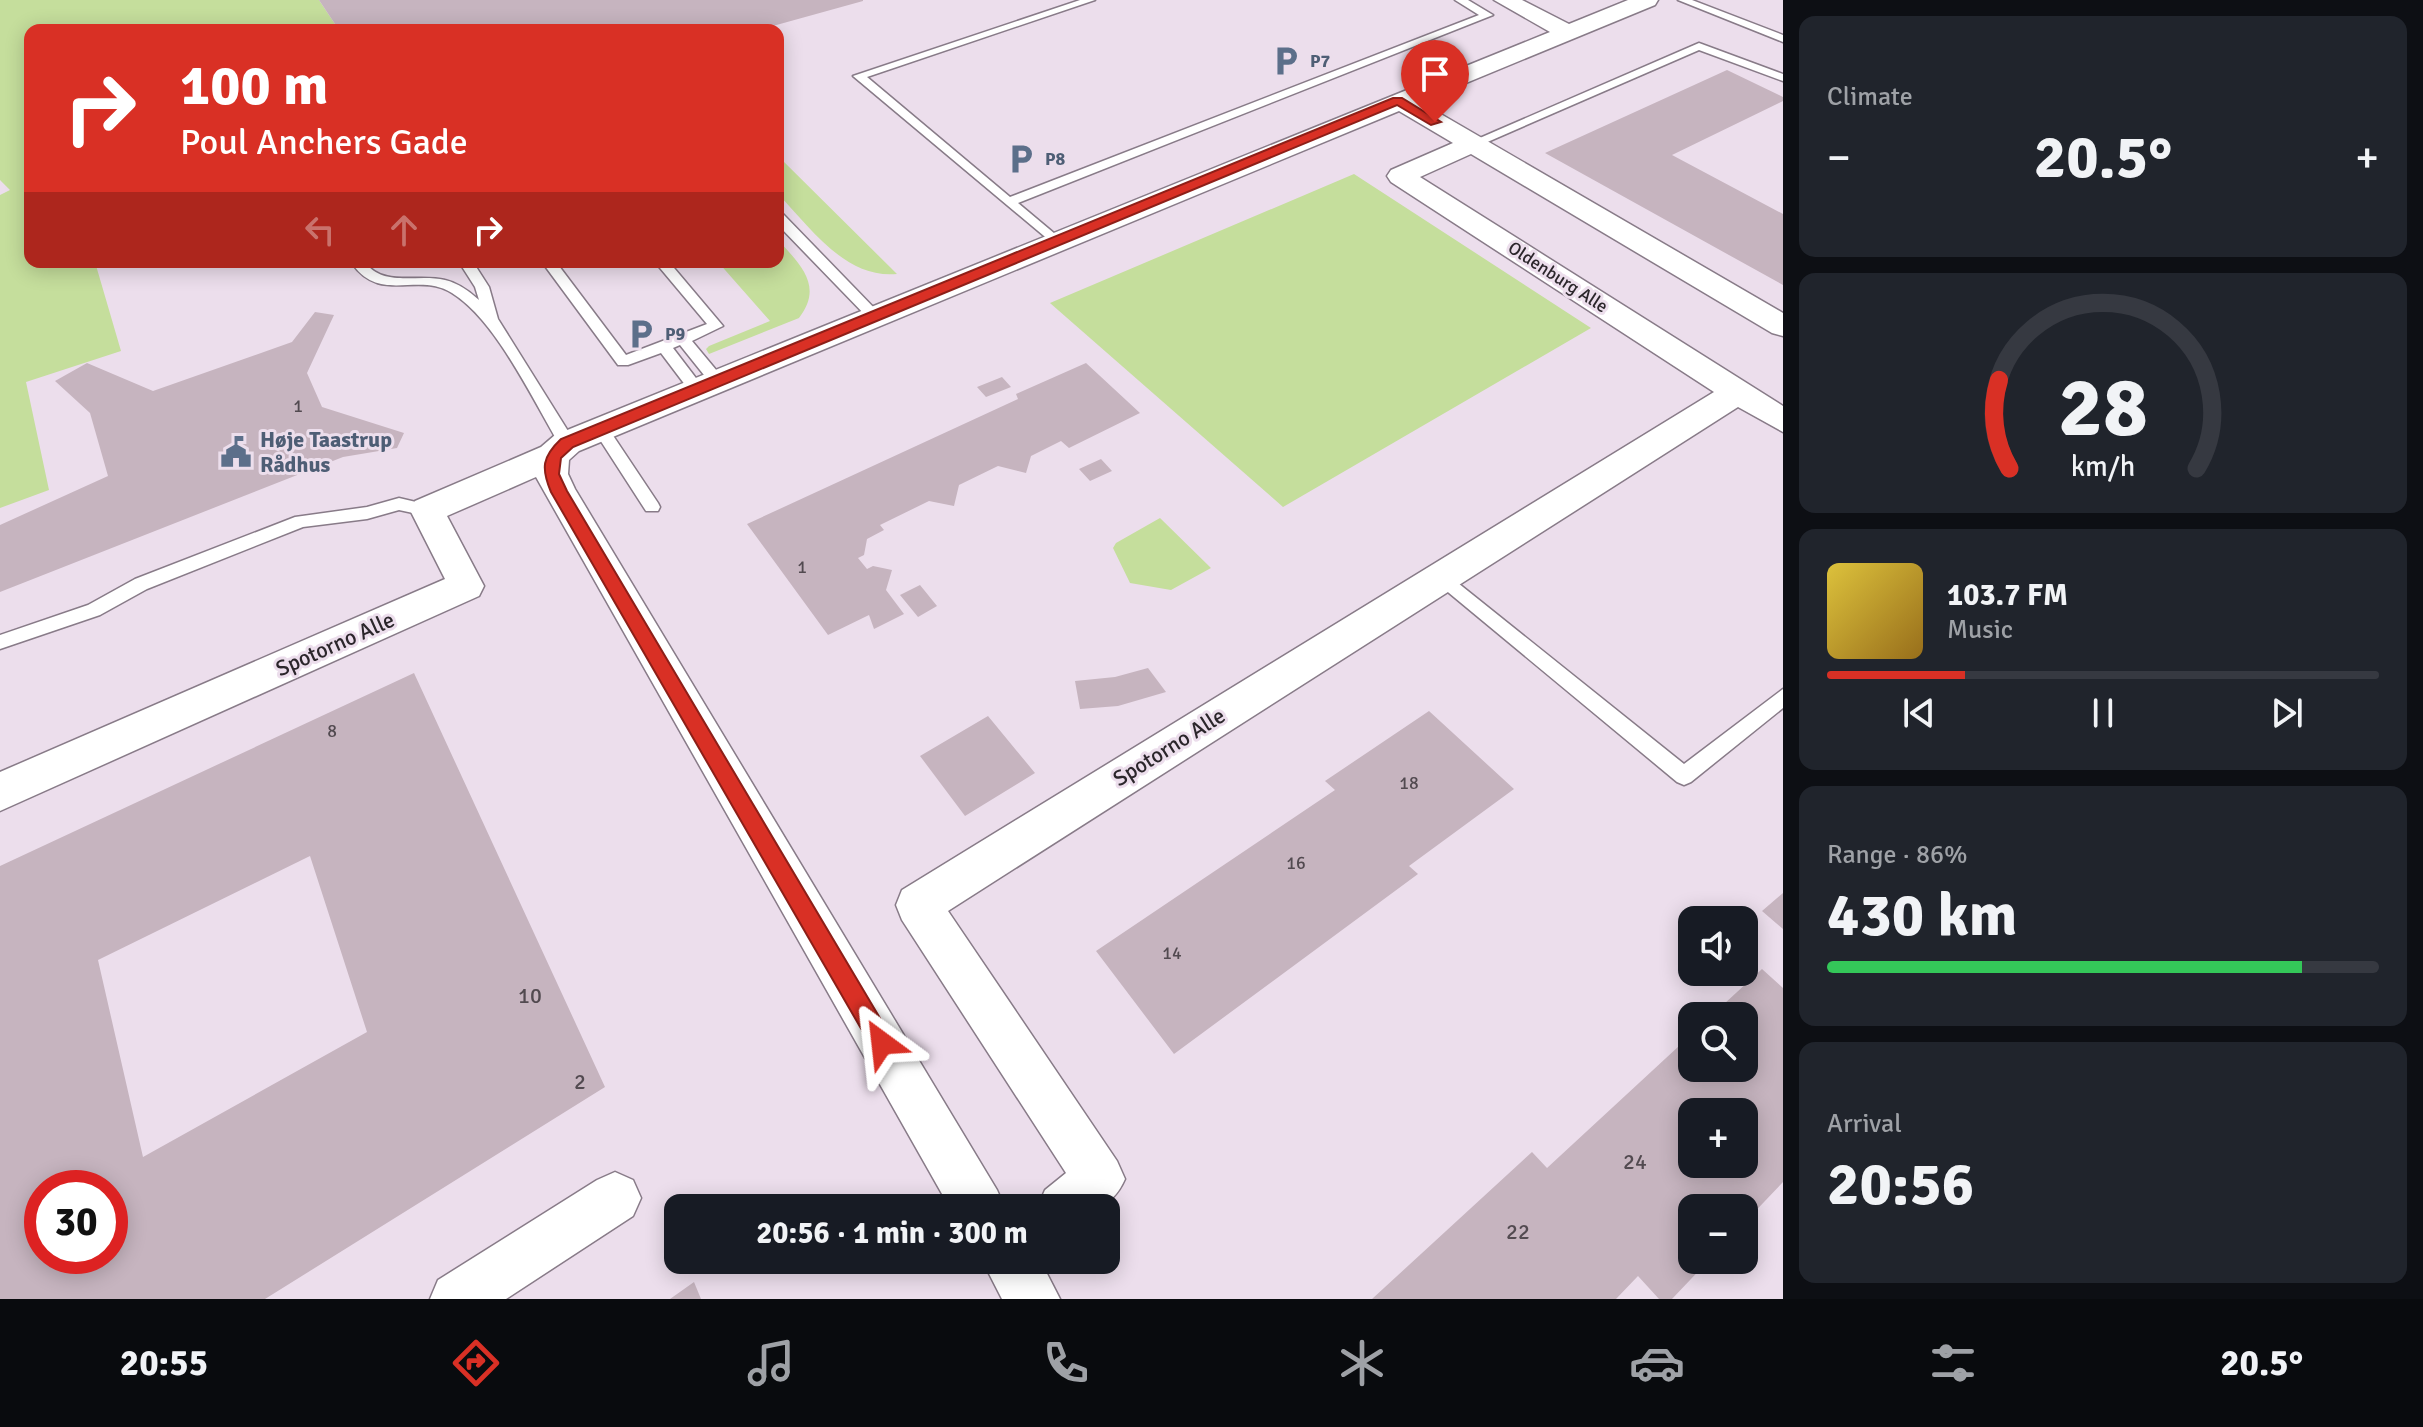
<!DOCTYPE html>
<html lang="en">
<head>
<meta charset="utf-8">
<style>
	body { margin:0; font-family:Signika,sans-serif; background:#20242c; color:#f1f3f6; height:100vh; display:flex; flex-direction:column; font-size:30px; white-space:nowrap }
	* { box-sizing:border-box; margin:0 }
	p { font-size:26px; color:#9ea1a6 }
	.icon { flex:none; width:44px; height:44px; fill:none; stroke:currentColor; stroke-width:2; stroke-linecap:round; stroke-linejoin:round }
	.map { position:relative; flex:1; overflow:hidden }
	.panel { display:flex; flex-direction:column; gap:16px; padding:16px; background:#0d0f14; width:640px }
	.panel>* { flex:none }
	.guide { position:absolute; left:24px; top:24px; width:760px; height:244px; border-radius:16px; box-shadow:0 4px 20px #0003; background:#d93025; color:#fff; overflow:hidden }
	.buttons { position:absolute; left:1678px; top:906px; display:grid; gap:16px }
	.buttons a { display:grid; place-items:center; width:80px; height:80px; border-radius:16px; background:#171b24; box-shadow:0 4px 20px #0003; font-size:40px }
	.speed { position:absolute; left:24px; top:1170px; display:flex; gap:16px; font-size:40px; font-weight:700; text-align:center }
	.speed>* { display:grid; place-content:center; width:104px; height:104px; border-radius:50%; background:#171b24; box-shadow:0 4px 20px #0003; line-height:1 }
	.speed .limit { border:12px solid #d22; background:#fff; color:#111 }
	.pin { position:absolute; display:grid; place-items:center; width:68px; height:68px; color:#fff; margin:-82px -34px; border-radius:50% 50% 50% 0; rotate:-45deg; box-shadow:0 0 8px #0007 }
	.pin .icon { rotate:45deg }
	.me { position:absolute; width:88px; margin:-44px; rotate:330deg; stroke-linejoin:round; filter:drop-shadow(0 0 6px #0008) }
	.turn { display:flex; align-items:center; gap:28px; height:168px; padding:0 24px; font-size:36px }
	.turn .icon { width:104px; height:104px; stroke-width:2.5 }
	.turn b { display:block; font-size:56px; line-height:68px }
	.lanes { display:flex; align-items:center; height:76px; padding:0 24px; background:#0003; justify-content:center; gap:40px; direction:ltr }
	.lanes .off { opacity:.35 }
	.big { font-size:60px; font-weight:700; line-height:1.1 }
	.panel .card { flex:1; display:flex; flex-direction:column; justify-content:center; gap:12px; min-width:0; padding:0 28px; border-radius:16px; background:#20242c }
	.panel .dial { align-items:center; gap:0 }
	.dial svg { height:208px; overflow:visible; fill:none; stroke:#363941; stroke-width:7; stroke-linecap:round; text-anchor:middle }
	.dial text { fill:#f1f3f6; stroke:none }
	.song { display:flex; align-items:center; gap:24px }
	.cover { width:96px; height:96px; border-radius:12px; background:linear-gradient(135deg,hsl(50 70% 55%),hsl(40 70% 35%)) }
	.played { height:8px; border-radius:4px; background:linear-gradient(90deg,#d93025 25%,#363941 25%) }
	.keys { display:flex; justify-content:space-around; direction:ltr }
	.heat { display:flex; justify-content:space-between; align-items:center; font-size:44px; direction:ltr }
	.charge { height:12px; border-radius:6px; background:linear-gradient(90deg,#34c759 86%,#363941 0) }
	.trip { position:absolute; left:664px; top:1194px; width:456px; height:80px; border-radius:16px; background:#171b24; box-shadow:0 4px 20px #0003; font-weight:700; line-height:80px; text-align:center }
	.dock { display:flex; height:128px; justify-content:space-around; align-items:center; background:#090b0e; color:#9ea1a6 }
	.dock .icon { width:56px; height:56px }
	.dock .selected { color:#d93025 }
	.dock b { font-size:36px; color:#f1f3f6 }
	main { display:flex; flex:1; min-height:0 }
	.map>svg:first-child { display:block }
	.green { fill:#c5de9c }
	.building { fill:#c6b4bf; fill-rule:evenodd }
	.lines { fill:none; stroke-linecap:round; stroke-linejoin:round }
	.service-casing { stroke:#887b88; stroke-width:3 }
	.minor-casing { stroke:#887b88; stroke-width:3 }
	.service { fill:#fff; fill-rule:evenodd }
	.minor { fill:#fff; fill-rule:evenodd }
	.route { fill:#d93025; stroke:#8d1f18; stroke-width:2 }
	.labels { text-anchor:middle; dominant-baseline:central; stroke-width:6; stroke-linejoin:round; paint-order:stroke }
	.far-service-label { font-size:18px; font-weight:bold; fill:#4e5e75; stroke:#ecdeec; text-anchor:start }
	.far-street-label { font-size:18px; fill:#2b262b; stroke:#ecdeec }
	.number-label { font-size:18px; fill:#524a50 }
	.service-label { font-size:22px; font-weight:bold; fill:#4e5e75; stroke:#ecdeec; text-anchor:start }
	.street-label { font-size:22px; fill:#2b262b; stroke:#ecdeec }
	.near-number-label { font-size:22px; fill:#524a50 }
</style>
</head>
<body>
<main>
<div class="map">
<svg width="1783" height="1299" viewBox="0 0 1783 1299">
	<rect width="100%" height="100%" fill="#ecdeec"/>
	<!-- green -->
	<path class="green" d="M 0,0 L 319,0 L 339,30 L 30,30 L 30,262 L 95,262 L 121,351 L 26,382 L 49,490 L 0,508 L 0,195 L 10,190 L 0,180 Z
		M 778,156 L 897,274 C 845,279 810,227 778,194 Z
		M 1354,174 L 1591,328 L 1283,507 L 1050,303 Z
		M 778,240 C 800,264 824,286 799,318 L 709,354 L 706,349 L 709,346 L 770,321 L 718,262 L 778,262 Z
		M 1160,518 L 1211,568 L 1171,590 L 1130,583 L 1113,548 L 1116,543 Z"/>
	<!-- building -->
	<path class="building" d="M 319,0 L 863,0 L 863,1 L 758,30 L 339,30 Z
		M 1727,70 L 1783,97 L 1783,101 L 1672,155 L 1783,214 L 1783,285 L 1545,153 Z
		M 315,312 L 334,315 L 307,373 L 322,407 L 404,433 L 397,448 L 343,457 L 0,592 L 0,525 L 108,476 L 90,413 L 55,381 L 87,363 L 153,391 L 292,342 Z
		M 1086,363 L 1140,413 L 1069,448 L 1061,441 L 1031,456 L 1026,473 L 998,466 L 959,485 L 954,506 L 929,501 L 880,525 L 884,530 L 867,539 L 864,555 L 858,558 L 867,569 L 873,566 L 892,570 L 886,590 L 904,614 L 874,629 L 869,615 L 828,635 L 747,524 L 1018,399 L 1016,394 Z
		M 1002,377 L 1011,387 L 986,397 L 977,387 Z
		M 1101,459 L 1112,471 L 1090,481 L 1079,469 Z
		M 920,585 L 937,606 L 918,617 L 900,595 Z
		M 1148,668 L 1166,692 L 1118,706 L 1080,709 L 1075,681 L 1115,677 Z
		M 414,673 L 605,1087 L 265,1299 L 0,1299 L 0,866 ZM 310,856 L 367,1032 L 143,1157 L 98,960 ZM 42,1188 L 110,1188 L 110,1256 L 42,1256 Z
		M 1429,711 L 1514,789 L 1409,866 L 1418,874 L 1174,1054 L 1096,951 L 1335,790 L 1325,781 Z
		M 988,716 L 1035,773 L 965,816 L 920,756 Z
		M 1783,893 L 1783,929 L 1762,911 Z
		M 1762,969 L 1783,988 L 1783,1182 L 1744,1223 L 1744,1208 L 1692,1208 L 1692,1260 L 1709,1260 L 1672,1299 L 1659,1299 L 1638,1276 L 1616,1299 L 1372,1299 L 1532,1152 L 1547,1168 L 1692,1034 L 1692,1068 L 1744,1068 L 1744,1016 L 1711,1016 ZM 1692,1112 L 1744,1112 L 1744,1164 L 1692,1164 Z
		M 694,1282 L 701,1299 L 670,1299 Z"/>
	<g class="lines">
		<defs>
			<path id="service" d="M 1080,0 L 1095,0 L 867,77 L 1010,197 L 1479,15 L 1455,0 L 1468,0 L 1493,15 L 1018,203 L 1061,239 L 1063,242 L 1056,246 L 853,76 Z
				M 1678,0 L 1692,0 L 1783,35 L 1783,42 Z
				M 1699,43 L 1783,74 L 1783,81 L 1699,50 L 1476,147 L 1466,144 Z
				M 778,213 L 783,214 L 879,313 L 879,319 L 869,319 L 778,225 Z
				M 351,262 L 365,262 C 383,288 419,273 445,280 C 458,283 469,291 479,300 L 475,287 L 459,262 L 473,262 L 489,287 L 498,319 L 573,439 L 575,443 L 573,447 L 561,447 C 533,401 497,321 452,293 C 417,271 380,305 351,262 Z
				M 542,262 L 556,262 L 626,355 L 707,324 L 655,262 L 669,262 L 723,326 L 692,341 L 722,377 L 722,385 L 712,385 L 680,345 L 673,348 L 702,386 L 702,394 L 692,394 L 661,353 L 628,365 L 618,365 Z
				M 601,424 L 606,425 L 658,503 L 660,507 L 658,511 L 646,511 L 593,429 Z
				M 399,498 L 433,506 L 435,510 L 427,516 L 399,510 L 367,519 L 303,527 L 147,589 L 100,615 L 0,649 L 0,635 L 88,605 L 135,579 L 295,517 L 367,507 Z
				M 1443,571 L 1684,764 L 1783,689 L 1783,708 L 1691,782 L 1684,785 L 1677,782 L 1437,583 L 1434,578 Z"/>
			<path id="minor" d="M 1494,0 L 1522,0 L 1569,24 L 1628,0 L 1658,0 L 1655,5 L 1420,102 L 1783,313 L 1783,336 L 1772,333 L 1471,154 L 1420,177 L 1783,406 L 1783,432 L 1738,407 L 948,911 L 1117,1161 L 1125,1179 C 1107,1220 1076,1208 1037,1208 L 1045,1190 L 1066,1173 L 902,920 L 896,905 L 902,890 L 1714,392 L 1391,182 L 1387,176 L 1391,170 L 1453,143 L 1399,111 L 579,451 L 569,460 L 568,474 L 575,489 L 997,1190 L 1005,1208 L 950,1208 L 536,477 L 447,516 L 484,586 L 479,596 L 0,811 L 0,772 L 445,579 L 410,510 L 415,501 L 541,447 L 555,435 L 1550,32 Z
				M 615,1172 L 633,1180 L 641,1198 L 633,1216 L 506,1299 L 430,1299 L 438,1280 L 597,1180 Z
				M 982,1260 L 1040,1260 L 1060,1299 L 1002,1299 Z"/>
		</defs>
		<!-- service casing -->
		<use href="#service" class="service-casing"/>
		<!-- minor casing -->
		<use href="#minor" class="minor-casing"/>
		<!-- service -->
		<use href="#service" class="service"/>
		<!-- minor -->
		<use href="#minor" class="minor"/>
	</g>
	<!-- route -->
	<path class="route" d="M 1393,98 L 1402,98 L 1441,122 L 1431,125 L 1397,105 L 573,447 L 561,458 L 559,474 L 567,491 L 890,1035 L 893,1043 L 890,1051 L 882,1054 L 874,1051 L 551,492 C 541,468 542,457 561,439 Z"/>
	<!-- icons -->
	<defs>
		<symbol id="parking-bare" viewBox="-9 -9 18 18"><path d="M-3.5-5.5H1a3.5 3.5 0 0 1 0 7H-1V5.5H-3.5ZM-1-3.4V-.6H.8a1.4 1.4 0 0 0 0-2.8Z" fill="#5c6f8a" stroke="#ecdeec" stroke-width="2.5" paint-order="stroke"/></symbol>
		<symbol id="civic-bare" viewBox="-9 -9 18 18"><path d="M-.6-6.5H3V-4.5H.6V-3L4-1V1h2V6H-6V1h2V-1L-.6-3ZM-1.2 2.5V6h2.4V2.5Z" fill="#5c6f8a" stroke="#ecdeec" stroke-width="2.5" paint-order="stroke"/></symbol>
	</defs>
	<g fill-rule="evenodd">
		<use href="#parking-bare" x="1264" y="39" width="44" height="44"/>
		<use href="#parking-bare" x="999" y="137" width="44" height="44"/>
		<use href="#parking-bare" x="619" y="312" width="44" height="44"/>
		<use href="#civic-bare" x="214" y="430" width="44" height="44"/>
	</g>
	<g class="labels">
		<!-- far-service labels -->
		<g class="far-service-label">
			<text x="1310" y="61">P7</text>
			<text x="1045" y="159">P8</text>
			<text x="665" y="334">P9</text>
		</g>
		<!-- far-street labels -->
		<g class="far-street-label">
			<text transform="translate(1558 277) rotate(33)">Oldenburg Alle</text>
		</g>
		<!-- number labels -->
		<g class="number-label">
			<text x="298" y="406">1</text>
			<text x="802" y="567">1</text>
			<text x="332" y="731">8</text>
			<text x="1409" y="783">18</text>
			<text x="1296" y="863">16</text>
			<text x="1172" y="953">14</text>
		</g>
		<!-- service labels -->
		<g class="service-label">
			<text x="260" y="439">Høje Taastrup<tspan x="260" dy="25">Rådhus</tspan></text>
		</g>
		<!-- street labels -->
		<g class="street-label">
			<text transform="translate(335 644) rotate(-24)">Spotorno Alle</text>
			<text transform="translate(1169 747) rotate(-32)">Spotorno Alle</text>
		</g>
		<!-- near-number labels -->
		<g class="near-number-label">
			<text x="530" y="995">10</text>
			<text x="580" y="1081">2</text>
			<text x="1635" y="1161">24</text>
			<text x="1518" y="1231">22</text>
		</g>
	</g>
</svg>
<div class="buttons">
<a><svg class="icon" aria-label="sound" viewBox="0 0 24 24"><path d="M4 9h4l5-4v14l-5-4H4zM17 9q2 3 0 6"/></svg></a>
<a><svg class="icon" aria-label="search" viewBox="0 0 24 24"><circle cx="10" cy="10" r="6"/><path d="M15 15l6 6"/></svg></a>
<a>+</a>
<a>−</a>
</div>
<div class="speed"><div class="limit">30</div></div>
<div class="pin" style="left:1435px;top:122px;background:#d93025"><svg class="icon" aria-label="arrive" viewBox="0 0 24 24"><path d="M6 21V4h12l-3 4 3 4H6"/></svg></div>
<svg class="me" style="left:882px;top:1043px" viewBox="-20 -20 40 40"><path d="M0-17L14 15 0 8-14 15z" fill="#d93025" stroke="#fff" stroke-width="4"/></svg>
<div class="trip">20:56 · 1 min · 300 m</div>
<div class="guide">
<div class="turn"><svg class="icon" aria-label="right" viewBox="0 0 24 24"><path d="M7 20v-9h11M14 6l5 5-5 5"/></svg><div><b>100 m</b>Poul Anchers Gade</div></div>
<div class="lanes"><svg class="icon off" aria-label="left" viewBox="0 0 24 24"><path d="M17 20v-9H6M10 6l-5 5 5 5"/></svg><svg class="icon off" aria-label="ahead" viewBox="0 0 24 24"><path d="M12 20V5M6 11l6-6 6 6"/></svg><svg class="icon" aria-label="right" viewBox="0 0 24 24"><path d="M7 20v-9h11M14 6l5 5-5 5"/></svg></div>
</div>
</div>
<section class="panel">
<div class="card"><p>Climate</p>
<div class="heat"><a>−</a><b class="big">20.5°</b><a>+</a></div>
</div>
<div class="card dial"><svg viewBox="0 0 100 80">
<path d="M14 69A42 42 0 1 1 86 69"/>
<path d="M14 69A42 42 0 0 1 10 35" stroke="#d93025"/>
<text x="50" y="56" font-size="32" font-weight="700">28</text>
<text x="50" y="72" font-size="11">km/h</text>
</svg></div>
<div class="card">
<div class="song"><i class="cover"></i><div><b>103.7 FM</b><p>Music</p></div></div>
<div class="played"></div>
<div class="keys"><svg class="icon" aria-label="previous" viewBox="0 0 24 24"><path d="M18 5L8 12l10 7zM5 5v14"/></svg><svg class="icon" aria-label="pause" viewBox="0 0 24 24"><path d="M8 5v14M16 5v14"/></svg><svg class="icon" aria-label="next" viewBox="0 0 24 24"><path d="M6 5l10 7-10 7zM19 5v14"/></svg></div>
</div>
<div class="card"><p>Range · 86%</p><b class="big">430 km</b><div class="charge"></div></div>
<div class="card"><p>Arrival</p><b class="big">20:56</b></div>
</section>
</main>
<nav class="dock">
<b>20:55</b>
<svg class="icon selected" aria-label="directions" viewBox="0 0 24 24"><path d="M12 3l9 9-9 9-9-9zM9 14v-3h6M13 9l2 2-2 2"/></svg>
<svg class="icon" aria-label="music" viewBox="0 0 24 24"><path d="M9 18V5l10-2v13"/><circle cx="6" cy="18" r="3"/><circle cx="16" cy="16" r="3"/></svg>
<svg class="icon" aria-label="phone" viewBox="0 0 24 24"><path d="M5 4h4l2 5-3 2q2 4 5 5l2-3 5 2v4C11 20 4 13 5 4z"/></svg>
<svg class="icon" aria-label="climate" viewBox="0 0 24 24"><path d="M12 3v18M4 7l16 10M4 17L20 7"/></svg>
<svg class="icon" aria-label="car" viewBox="0 0 24 24"><path d="M5 17H2v-5l4-1 3-4h7l3 4 3 1v5h-3M9 17h6M6 11h13"/><circle cx="7" cy="17" r="2"/><circle cx="17" cy="17" r="2"/></svg>
<svg class="icon" aria-label="filters" viewBox="0 0 24 24"><path d="M4 7h16M4 17h16"/><circle cx="9" cy="7" r="2"/><circle cx="15" cy="17" r="2"/></svg>
<b>20.5°</b>
</nav>
</body>
</html>
